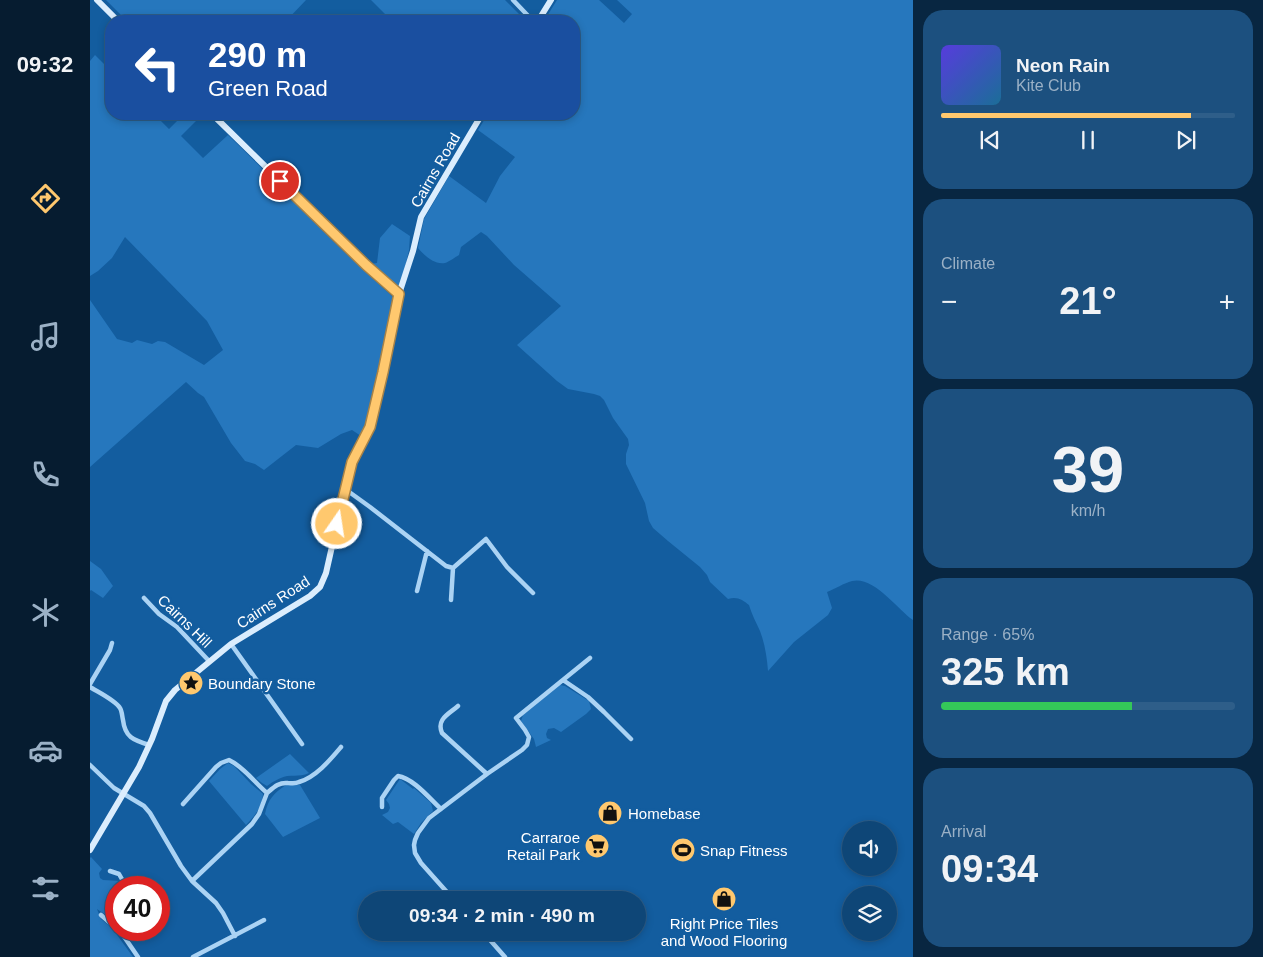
<!DOCTYPE html>
<html lang="en">
<head>
<meta charset="utf-8">
<style>
	body { margin:0; font-family:Helvetica,sans-serif; background:#1c507f; color:#f1f3f6; height:100vh; display:flex; flex-direction:column; font-size:19px; white-space:nowrap }
	* { box-sizing:border-box; margin:0 }
	p { font-size:16px; color:#9bb1c6 }
	.icon { flex:none; width:28px; height:28px; fill:none; stroke:currentColor; stroke-width:2; stroke-linecap:round; stroke-linejoin:round }
	.map { position:relative; flex:1; overflow:hidden }
	.details { display:flex; flex-direction:column; gap:10px; padding:10px; background:#082641; width:350px }
	.details>* { flex:none }
	.hud { position:absolute; left:15px; top:15px; width:475px; height:105px; border-radius:20px; box-shadow:0 2px 8px #0003,0 0 0 1px #2e5e89; background:#1a4fa0; color:#fff; overflow:hidden }
	.tools { position:absolute; left:752px; top:821px; display:grid; gap:10px }
	.tools a { display:grid; place-items:center; width:55px; height:55px; border-radius:50%; background:#0e4677; box-shadow:0 2px 8px #0003,0 0 0 1px #2e5e89; font-size:25px }
	.speed { position:absolute; left:15px; top:876px; display:flex; gap:10px; font-size:25px; font-weight:700; text-align:center }
	.speed>* { display:grid; place-content:center; width:65px; height:65px; border-radius:50%; background:#0e4677; box-shadow:0 2px 8px #0003,0 0 0 1px #2e5e89; line-height:1 }
	.speed .limit { border:8px solid #d22; background:#fff; color:#111 }
	.pin { position:absolute; display:grid; place-items:center; width:42px; height:42px; color:#fff; margin:-21px; border:2px solid #fff; border-radius:50%; box-shadow:0 1px 5px #0007 }
	.me { position:absolute; width:55px; margin:-28px; rotate:13deg; stroke-linejoin:round; filter:drop-shadow(0 0 4px #0008) }
	.turn { display:flex; align-items:center; gap:18px; height:105px; padding:0 20px; font-size:22px }
	.turn .icon { width:65px; height:65px; stroke-width:2.5 }
	.turn b { display:block; font-size:35px; line-height:42px }
	.big { font-size:38px; font-weight:700; line-height:1.1 }
	.details .card { flex:1; display:flex; flex-direction:column; justify-content:center; gap:8px; min-width:0; padding:0 18px; border-radius:20px; background:#1c507f }
	.details .dial { align-items:center; gap:0 }
	.dial b { font-size:65px; line-height:1 }
	.song { display:flex; align-items:center; gap:15px }
	.cover { width:60px; height:60px; border-radius:8px; background:linear-gradient(135deg,hsl(250 70% 55%),hsl(200 70% 35%)) }
	.played { height:5px; border-radius:2px; background:linear-gradient(90deg,#ffc86e 85%,#2e5e89 85%) }
	.keys { display:flex; justify-content:space-around; direction:ltr }
	.heat { display:flex; justify-content:space-between; align-items:center; font-size:28px; direction:ltr }
	.charge { height:8px; border-radius:4px; background:linear-gradient(90deg,#34c759 65%,#2e5e89 0) }
	.trip { position:absolute; left:268px; top:891px; width:288px; height:50px; border-radius:25px; background:#0e4677; box-shadow:0 2px 8px #0003,0 0 0 1px #2e5e89; font-weight:700; line-height:50px; text-align:center }
	main { display:flex; flex:1; min-height:0 }
	.tabs { display:flex; flex-direction:column; width:90px; justify-content:space-around; align-items:center; background:#061c30; color:#9bb1c6 }
	.tabs .icon { width:35px; height:35px }
	.tabs .active { color:#ffc86e }
	.tabs b { font-size:22px; color:#f1f3f6 }
	.map>svg:first-child { display:block }
	.green { fill:#2677bd }
	.lines { fill:none; stroke-linecap:round; stroke-linejoin:round }
	.street { stroke:#abd3f4; stroke-width:4.5 }
	.secondary { stroke:#dbedfd; stroke-width:6 }
	.route-casing { stroke:#a68248; stroke-width:12 }
	.route { stroke:#ffc86e; stroke-width:9 }
	.labels { text-anchor:middle; dominant-baseline:central; stroke-width:5; stroke-linejoin:round; paint-order:stroke }
	.street-label { font-size:15px; fill:#fff; stroke:#135d9f }
	.poi-label { font-size:15px; fill:#fff; stroke:#135d9f; text-anchor:start }
</style>
</head>
<body>
<main>
<nav class="tabs">
<b>09:32</b>
<svg class="icon active" aria-label="directions" viewBox="0 0 24 24"><path d="M12 3l9 9-9 9-9-9zM9 14v-3h6M13 9l2 2-2 2"/></svg>
<svg class="icon" aria-label="music" viewBox="0 0 24 24"><path d="M9 18V5l10-2v13"/><circle cx="6" cy="18" r="3"/><circle cx="16" cy="16" r="3"/></svg>
<svg class="icon" aria-label="phone" viewBox="0 0 24 24"><path d="M5 4h4l2 5-3 2q2 4 5 5l2-3 5 2v4C11 20 4 13 5 4z"/></svg>
<svg class="icon" aria-label="climate" viewBox="0 0 24 24"><path d="M12 3v18M4 7l16 10M4 17L20 7"/></svg>
<svg class="icon" aria-label="car" viewBox="0 0 24 24"><path d="M5 17H2v-5l4-1 3-4h7l3 4 3 1v5h-3M9 17h6M6 11h13"/><circle cx="7" cy="17" r="2"/><circle cx="17" cy="17" r="2"/></svg>
<svg class="icon" aria-label="filters" viewBox="0 0 24 24"><path d="M4 7h16M4 17h16"/><circle cx="9" cy="7" r="2"/><circle cx="15" cy="17" r="2"/></svg>
</nav>
<div class="map">
<svg width="823" height="957" viewBox="0 0 823 957">
	<rect width="100%" height="100%" fill="#135d9f"/>
	<!-- green -->
	<path class="green" d="M 16,0 L 216,0 L 196,21 L 37,21 Z
		M 281,0 L 415,0 L 436,21 L 302,21 Z
		M 467,0 L 509,0 L 534,23 L 542,14 L 527,0 L 823,0 L 823,620 C 807,609 784,576 762,581 C 754,583 745,589 737,592 L 742,608 L 738,615 L 704,642 L 678,671 C 677,658 675,644 670,631 C 666,622 662,615 659,605 C 653,600 647,596 638,599 L 620,582 L 617,575 L 610,567 L 578,541 L 563,528 L 559,521 L 555,503 L 536,464 L 536,454 L 539,445 L 538,439 L 523,418 L 514,400 L 510,396 L 504,394 L 478,389 L 467,381 L 427,345 L 471,306 L 424,265 L 397,236 L 391,232 L 371,247 L 369,255 C 365,257 359,262 355,263 C 344,265 334,255 328,248 L 334,219 L 359,176 L 396,203 L 410,176 L 425,157 L 388,130 L 398,114 L 484,114 L 484,21 L 454,21 Z
		M 5,55 L 21,71 L 21,114 L 64,114 L 79,129 L 94,114 L 113,114 L 91,136 L 113,158 L 138,135 C 174,169 206,205 241,239 C 261,259 282,278 303,297 C 300,332 291,369 282,403 C 279,416 278,424 271,436 L 262,430 L 251,434 L 228,448 L 206,445 L 174,470 L 165,464 L 155,461 L 141,443 L 114,397 L 108,393 L 96,382 L 0,467 L 0,300 L 27,339 L 42,343 L 47,340 L 62,344 L 68,341 L 75,342 L 114,365 L 133,350 L 117,321 L 35,237 L 22,258 L 8,271 L 0,276 L 0,61 Z
		M 302,224 L 320,236 L 319,250 L 309,294 L 298,280 L 281,264 L 287,263 L 290,238 Z
		M 0,561 L 11,569 L 23,586 L 13,598 L 1,590 L 0,591 Z
		M 470,685 L 475,686 L 499,701 L 501,709 L 496,714 L 471,732 L 464,728 L 458,729 L 456,734 L 457,738 L 461,740 L 446,747 L 444,739 L 431,721 L 433,715 Z
		M 200,754 L 219,773 C 211,777 205,775 197,776 C 189,778 184,781 177,786 L 172,783 L 166,778 Z
		M 138,763 L 144,766 L 161,784 L 173,794 C 172,808 165,815 156,825 L 119,781 L 130,769 Z
		M 310,779 L 323,789 L 324,788 L 341,803 L 343,811 L 331,823 L 324,834 L 308,822 L 303,824 L 292,815 L 298,812 L 300,808 L 299,804 L 296,800 Z
		M 196,785 L 210,785 L 230,818 L 193,837 L 175,814 C 178,799 184,793 196,785 Z
		M 1,857 L 12,869 L 9,873 L 10,878 L 13,880 L 30,881 L 34,887 L 26,888 L 26,922 L 7,909 L 11,919 L 22,928 L 43,957 L 0,957 L 0,858 Z"/>
	<g class="lines">
		<!-- street -->
		<path class="street" d="M 423,0 L 443,21
			M 255,489 L 280,507 L 356,566 L 363,568 L 361,600
			M 363,568 L 396,539 L 417,567 L 443,593
			M 327,591 L 337,551
			M 54,598 L 69,614 L 87,627 L 119,661
			M 141,644 L 212,744
			M 473,680 L 498,697 L 514,712 L 541,739
			M 0,684 L 20,650 L 22,643
			M 0,687 C 8,692 25,700 30,708 C 32,711 32,716 33,720 C 35,737 43,740 59,745
			M 368,706 C 359,714 346,719 352,733 L 397,774
			M 0,765 L 24,788 L 54,806 L 60,813 L 91,866 L 102,881 L 126,903 L 133,913 L 145,936
			M 177,793 C 184,787 189,782 198,783 C 202,783 205,784 209,782 C 226,777 240,760 251,747
			M 93,804 L 126,767 L 131,763 L 139,760 C 154,767 164,782 177,793
			M 292,807 L 292,798 L 304,780 L 308,776 C 323,778 340,799 351,809
			M 20,871 L 29,874 L 37,888
			M 102,881 L 162,824 L 169,814 L 177,793
			M 364,900 L 331,863 L 325,853 L 324,845 L 325,840 L 328,833 L 339,818 L 397,774 L 432,750 L 437,745 L 439,737 L 435,730 L 426,718 L 500,658
			M 11,915 L 26,928
			M 28,930 L 33,935 L 48,957
			M 393,932 L 415,957
			M 33,935 L 41,930
			M 103,957 L 174,920"/>
		<!-- secondary -->
		<path class="secondary" d="M 7,0 L 28,21
			M 448,21 L 461,0
			M 122,114 L 276,265 L 309,294
			M 0,850 L 49,767 L 62,739 L 76,701 L 85,690 L 141,644 L 220,596 L 230,587 L 236,573 L 255,489 L 263,462 L 280,427 L 293,373 L 309,294 L 323,251 L 331,217 L 392,114"/>
	</g>
	<g class="lines">
		<defs>
			<path id="route" d="M 190,181 L 276,265 L 309,294 L 293,372 L 280,427 L 262,462 L 247,524"/>
		</defs>
		<!-- route casing -->
		<use href="#route" class="route-casing"/>
		<!-- route -->
		<use href="#route" class="route"/>
	</g>
	<!-- icons -->
	<defs>
		<symbol id="sight-disc" viewBox="-11 -11 22 22"><circle r="9.5" fill="#ffc86e" stroke="#135d9f"/><path d="M0-6L1.8-2.2L6-1.7L2.9 1.2L3.7 5.4L0 3.3L-3.7 5.4L-2.9 1.2L-6-1.7L-1.8-2.2Z" fill="#111"/></symbol>
		<symbol id="shop-disc" viewBox="-11 -11 22 22"><circle r="9.5" fill="#ffc86e" stroke="#135d9f"/><path d="M-5-2.5h2.3a2.7 3.5 0 0 1 5.4 0H5L5.5 6h-11ZM-1.5-2.5h3a1.5 2.3 0 0 0-3 0Z" fill="#111"/></symbol>
		<symbol id="supermarket-disc" viewBox="-11 -11 22 22"><circle r="9.5" fill="#ffc86e" stroke="#135d9f"/><path d="M-6-5.5h2.5l.6 2H6L4.5 2H-2.5L-4.4-4H-6ZM-1.5 3.2a1.3 1.3 0 1 0 .1 0ZM3 3.2a1.3 1.3 0 1 0 .1 0Z" fill="#111"/></symbol>
		<symbol id="stadium-disc" viewBox="-11 -11 22 22"><circle r="9.5" fill="#ffc86e" stroke="#135d9f"/><path d="M0-5a6.5 5 0 1 0 0 10a6.5 5 0 1 0 0-10ZM-3.5-1.8h7v3.6h-7Z" fill="#111"/></symbol>
	</defs>
	<g fill-rule="evenodd">
		<use href="#sight-disc" x="87" y="669" width="28" height="28"/>
		<use href="#shop-disc" x="506" y="799" width="28" height="28"/>
		<use href="#supermarket-disc" x="493" y="832" width="28" height="28"/>
		<use href="#stadium-disc" x="579" y="836" width="28" height="28"/>
		<use href="#shop-disc" x="620" y="885" width="28" height="28"/>
	</g>
	<g class="labels">
		<!-- street labels -->
		<g class="street-label">
			<text transform="translate(345 170) rotate(-60)">Cairns Road</text>
			<text transform="translate(183 602) rotate(-33)">Cairns Road</text>
			<text transform="translate(95 621) rotate(44)">Cairns Hill</text>
		</g>
		<!-- poi labels -->
		<g class="poi-label">
			<text x="118" y="683">Boundary Stone</text>
			<text x="538" y="813">Homebase</text>
			<text x="490" y="837" text-anchor="end">Carraroe<tspan x="490" dy="17">Retail Park</tspan></text>
			<text x="610" y="850">Snap Fitness</text>
			<text x="634" y="923" text-anchor="middle">Right Price Tiles<tspan x="634" dy="17">and Wood Flooring</tspan></text>
		</g>
	</g>
</svg>
<div class="tools">
<a><svg class="icon" aria-label="sound" viewBox="0 0 24 24"><path d="M4 9h4l5-4v14l-5-4H4zM17 9q2 3 0 6"/></svg></a>
<a><svg class="icon" aria-label="layers" viewBox="0 0 24 24"><path d="M12 4l9 5-9 5-9-5zM3 14l9 5 9-5"/></svg></a>
</div>
<div class="speed"><div class="limit">40</div></div>
<div class="pin" style="left:190px;top:181px;background:#d93025"><svg class="icon" aria-label="arrive" viewBox="0 0 24 24"><path d="M6 21V4h12l-3 4 3 4H6"/></svg></div>
<svg class="me" style="left:247px;top:524px" viewBox="-20 -20 40 40"><circle r="17" fill="#ffc86e" stroke="#fff" stroke-width="3"/><path d="M0-11L8 9 0 5-8 9z" fill="#fff"/></svg>
<div class="trip">09:34 · 2 min · 490 m</div>
<div class="hud">
<div class="turn"><svg class="icon" aria-label="left" viewBox="0 0 24 24"><path d="M17 20v-9H6M10 6l-5 5 5 5"/></svg><div><b>290 m</b>Green Road</div></div>
</div>
</div>
<section class="details">
<div class="card">
<div class="song"><i class="cover"></i><div><b>Neon Rain</b><p>Kite Club</p></div></div>
<div class="played"></div>
<div class="keys"><svg class="icon" aria-label="previous" viewBox="0 0 24 24"><path d="M18 5L8 12l10 7zM5 5v14"/></svg><svg class="icon" aria-label="pause" viewBox="0 0 24 24"><path d="M8 5v14M16 5v14"/></svg><svg class="icon" aria-label="next" viewBox="0 0 24 24"><path d="M6 5l10 7-10 7zM19 5v14"/></svg></div>
</div>
<div class="card"><p>Climate</p>
<div class="heat"><a>−</a><b class="big">21°</b><a>+</a></div>
</div>
<div class="card dial"><b>39</b><p>km/h</p></div>
<div class="card"><p>Range · 65%</p><b class="big">325 km</b><div class="charge"></div></div>
<div class="card"><p>Arrival</p><b class="big">09:34</b></div>
</section>
</main>
</body>
</html>
